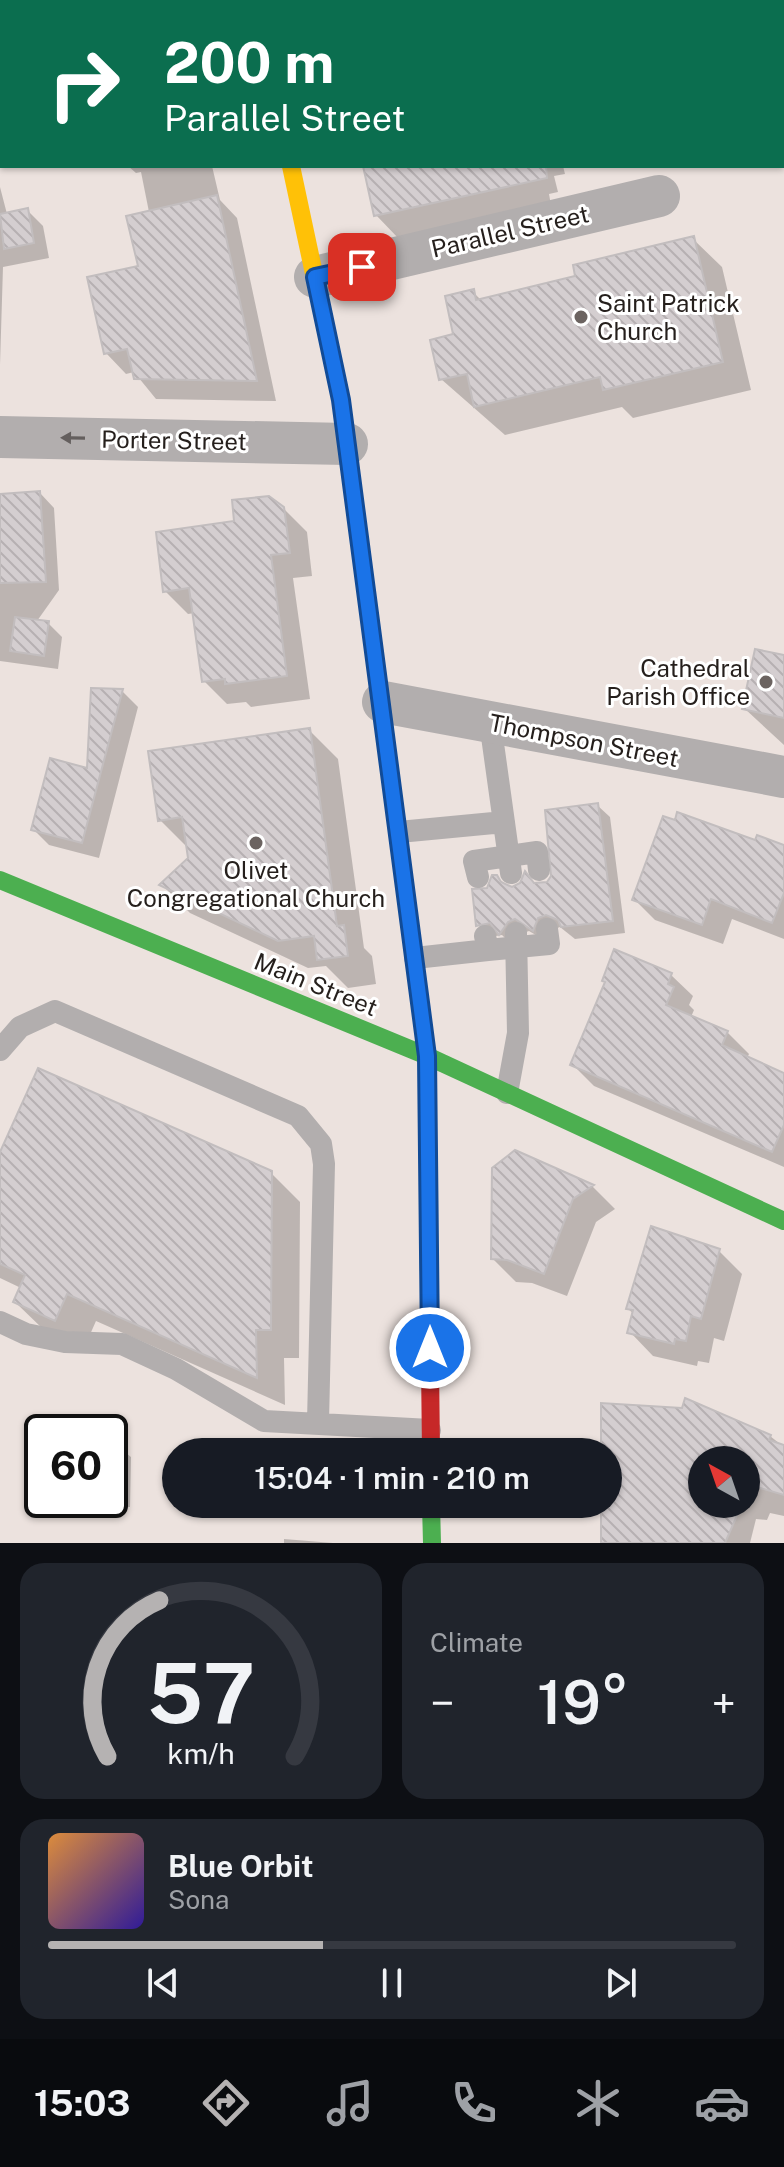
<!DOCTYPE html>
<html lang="en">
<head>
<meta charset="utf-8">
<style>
	body { margin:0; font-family:"Public Sans",sans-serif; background:#20242c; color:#f1f3f6; height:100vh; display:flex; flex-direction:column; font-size:30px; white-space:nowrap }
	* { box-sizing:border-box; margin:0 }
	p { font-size:26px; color:#9ea1a6 }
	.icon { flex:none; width:44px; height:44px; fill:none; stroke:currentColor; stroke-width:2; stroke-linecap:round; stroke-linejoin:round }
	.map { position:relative; height:1543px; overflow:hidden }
	.side { display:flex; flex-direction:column; gap:20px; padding:20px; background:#0d0f14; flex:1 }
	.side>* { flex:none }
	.top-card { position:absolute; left:0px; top:0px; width:784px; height:168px; box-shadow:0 2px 6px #0004; background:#0b6e4f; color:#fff; overflow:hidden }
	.needle { width:52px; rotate:320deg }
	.controls { position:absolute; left:688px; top:1446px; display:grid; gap:16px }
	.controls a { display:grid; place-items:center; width:72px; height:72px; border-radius:50%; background:#171b24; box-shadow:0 2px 6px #0004; font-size:40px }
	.speed { position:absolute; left:24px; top:1414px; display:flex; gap:16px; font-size:40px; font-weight:700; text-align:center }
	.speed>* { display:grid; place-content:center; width:104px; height:104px; border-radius:50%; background:#171b24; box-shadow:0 2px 6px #0004; line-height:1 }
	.speed .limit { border:4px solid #111; border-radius:12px; background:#fff; color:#111 }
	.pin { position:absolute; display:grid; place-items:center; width:68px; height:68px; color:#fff; margin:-34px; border-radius:16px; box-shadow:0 4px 12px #0006 }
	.me { position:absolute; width:88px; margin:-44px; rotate:0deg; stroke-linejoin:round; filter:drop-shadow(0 0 6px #0008) }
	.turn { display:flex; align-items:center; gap:28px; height:168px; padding:0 32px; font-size:36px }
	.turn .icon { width:104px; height:104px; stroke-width:2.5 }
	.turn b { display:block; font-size:56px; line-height:68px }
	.big { font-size:60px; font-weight:600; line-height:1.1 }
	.side .widget { flex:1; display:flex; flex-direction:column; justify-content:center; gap:12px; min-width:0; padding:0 28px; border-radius:24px; background:#20242c }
	.side .dial { align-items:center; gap:0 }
	.dial svg { height:208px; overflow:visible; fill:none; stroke:#363941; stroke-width:7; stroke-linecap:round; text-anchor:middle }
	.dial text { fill:#f1f3f6; stroke:none }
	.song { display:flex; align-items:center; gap:24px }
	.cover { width:96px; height:96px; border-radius:12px; background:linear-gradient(135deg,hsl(30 70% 55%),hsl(250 70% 35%)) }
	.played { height:8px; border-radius:4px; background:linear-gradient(90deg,#b5b2b2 40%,#363941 40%) }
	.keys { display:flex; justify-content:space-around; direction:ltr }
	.heat { display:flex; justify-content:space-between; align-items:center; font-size:44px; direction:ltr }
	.side .tiles { flex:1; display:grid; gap:20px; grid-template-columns:1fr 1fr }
	.widget:last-child { grid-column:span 2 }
	.trip { position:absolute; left:162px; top:1438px; width:460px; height:80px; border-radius:40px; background:#171b24; box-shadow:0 2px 6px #0004; font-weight:600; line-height:80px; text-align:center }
	.tabs { display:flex; height:128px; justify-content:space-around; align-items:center; background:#090b0e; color:#9ea1a6 }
	.tabs .icon { width:56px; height:56px }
	.tabs .current { color:#b5b2b2 }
	.tabs b { font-size:36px; color:#f1f3f6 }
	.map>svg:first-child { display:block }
	.shadow { fill:#0003; fill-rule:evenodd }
	.building { fill:url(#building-back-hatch); stroke:#c2bdbe; stroke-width:2 }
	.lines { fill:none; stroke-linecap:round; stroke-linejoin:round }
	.lane { stroke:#b2aeae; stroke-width:22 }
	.street { stroke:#b2aeae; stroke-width:42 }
	.fast { stroke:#4caf50; stroke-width:18 }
	.slow { stroke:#ffc107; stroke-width:18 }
	.jam { stroke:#c62828; stroke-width:18 }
	.oneway { fill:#645f5e }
	.route-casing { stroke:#114b97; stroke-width:20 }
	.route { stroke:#1a73e8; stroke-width:14 }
	.poi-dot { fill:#6b6360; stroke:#fff; stroke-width:3 }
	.labels { text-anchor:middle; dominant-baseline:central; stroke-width:6; stroke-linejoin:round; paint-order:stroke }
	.street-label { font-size:24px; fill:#251f1c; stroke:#fff }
	.poi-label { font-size:24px; fill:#251f1c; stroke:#fff; text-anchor:start }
</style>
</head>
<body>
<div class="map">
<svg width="784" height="1543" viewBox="0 0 784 1543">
	<defs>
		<pattern id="building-back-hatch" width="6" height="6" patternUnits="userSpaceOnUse" patternTransform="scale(2)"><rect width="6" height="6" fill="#d4ced0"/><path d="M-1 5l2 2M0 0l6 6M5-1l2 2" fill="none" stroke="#b6b0b2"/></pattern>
	</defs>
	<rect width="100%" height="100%" fill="#ece2de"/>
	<!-- shadow -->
	<path class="shadow" d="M 55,0 L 191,0 L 191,2 L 55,2 Z
		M 128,166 L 212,166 L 220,200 L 237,218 L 276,401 L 156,399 L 134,372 L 126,374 L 106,353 L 140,268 L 149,212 L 141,172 L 136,173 Z
		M 365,166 L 563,166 L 565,174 L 554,176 L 558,192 L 549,194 L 551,205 L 399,239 L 376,215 Z
		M 0,187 L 7,214 L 27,210 L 43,226 L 49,258 L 3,267 L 0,365 Z
		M 693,239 L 722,267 L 751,390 L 633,418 L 622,407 L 505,435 L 441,379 L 473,292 L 482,301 L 577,278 Z
		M 40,493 L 54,508 L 59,590 L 37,621 L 48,623 L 62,637 L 58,669 L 0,661 L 0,495 Z
		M 283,508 L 307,532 L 312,576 L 293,578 L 310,699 L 251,707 L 246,702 L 227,704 L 204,681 L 195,613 L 188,614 L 165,591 L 236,523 Z
		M 784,657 L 784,745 L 744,708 Z
		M 122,691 L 138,707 L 99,858 L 49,845 L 33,829 L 89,770 Z
		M 309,730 L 338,759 L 364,948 L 372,956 L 376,984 L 348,988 L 326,966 L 308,968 L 190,913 L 162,885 L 190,859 L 189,849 L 160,820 Z
		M 597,805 L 610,817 L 625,933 L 575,939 L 560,927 L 550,931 L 546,941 L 529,931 L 521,934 L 512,945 L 502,935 L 490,937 L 478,925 L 496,877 L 512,889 L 548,884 Z
		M 756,843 L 784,847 L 784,939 L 732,919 L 723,944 L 655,920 L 634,899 Z
		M 671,975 L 693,996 L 689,1005 L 694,1010 L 691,1017 L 727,1032 L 749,1054 L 747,1058 L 784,1075 L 784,1167 L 594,1086 L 573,1065 Z
		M 0,1152 L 271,1173 L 300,1202 L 299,1358 L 284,1358 L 285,1405 L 96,1321 L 84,1348 L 44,1330 L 15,1302 L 21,1288 L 0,1278 Z
		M 515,1152 L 592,1186 L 615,1209 L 596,1222 L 567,1296 L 532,1283 L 516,1282 L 493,1259 Z
		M 719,1251 L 742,1274 L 724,1341 L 714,1338 L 709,1363 L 698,1361 L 697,1366 L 653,1356 L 630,1332 L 634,1314 L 628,1309 Z
		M 770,1436 L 784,1447 L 784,1516 L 770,1513 L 767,1520 L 756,1519 L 750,1543 L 603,1543 L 603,1504 L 608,1504 L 608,1452 L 603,1452 ZM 702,1460 L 746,1460 L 746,1504 L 702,1504 Z
		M 110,1440 L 131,1457 L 130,1507 L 76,1506 L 69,1500 L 110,1500 Z
		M 284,1539 L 333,1543 L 284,1543 Z"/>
	<!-- building -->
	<path class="building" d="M 363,166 L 546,166 L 547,178 L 374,216 Z
		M 217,195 L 257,381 L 134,379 L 127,349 L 104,354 L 87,277 L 138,266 L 126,216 Z
		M 28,208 L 34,243 L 4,249 L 0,214 Z
		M 694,236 L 723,362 L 603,390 L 600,377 L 474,407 L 467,374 L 439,380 L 430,340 L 453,334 L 445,296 L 474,289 L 476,300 L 575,276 L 573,265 Z
		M 40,491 L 46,582 L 0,583 L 0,494 Z
		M 269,496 L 284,507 L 290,553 L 271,555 L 287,676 L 225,684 L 225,679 L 202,682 L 189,588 L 163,592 L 156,532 L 234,521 L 232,500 Z
		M 15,617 L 49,621 L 44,656 L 10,651 Z
		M 755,649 L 784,655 L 784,718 L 742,709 Z
		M 91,688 L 123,689 L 82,843 L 31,830 L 50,758 L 87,768 Z
		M 310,728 L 337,926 L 344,925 L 348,956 L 317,960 L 314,936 L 278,941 L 159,885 L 188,858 L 182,817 L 158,821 L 148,751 Z
		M 598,803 L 613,921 L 561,927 L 558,920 L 546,915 L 538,918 L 533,931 L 515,919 L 508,922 L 499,935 L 490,923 L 476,926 L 472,889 L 487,888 L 492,875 L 497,875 L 501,882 L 512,887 L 520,883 L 525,871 L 534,883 L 547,882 L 551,876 L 545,810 Z
		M 677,812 L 755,840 L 757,835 L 784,845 L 784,893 L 772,923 L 711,899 L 702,925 L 632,900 L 663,816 L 675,820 Z
		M 614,949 L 672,973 L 668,984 L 674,987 L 666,1005 L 728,1031 L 722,1045 L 784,1073 L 784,1125 L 772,1152 L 570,1065 L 605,982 L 602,981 Z
		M 38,1068 L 272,1171 L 271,1330 L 256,1330 L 257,1378 L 67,1294 L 55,1321 L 13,1302 L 25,1275 L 0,1264 L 0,1152 Z
		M 515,1150 L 594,1185 L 573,1199 L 544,1274 L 507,1260 L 491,1259 L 492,1168 Z
		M 651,1226 L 720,1249 L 701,1319 L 691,1316 L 686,1341 L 675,1339 L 674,1344 L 627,1333 L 633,1310 L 626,1309 Z
		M 685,1398 L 771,1435 L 769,1440 L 784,1445 L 784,1495 L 750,1485 L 746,1494 L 746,1460 L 702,1460 L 702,1504 L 742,1504 L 725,1543 L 601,1543 L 601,1504 L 608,1504 L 608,1452 L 601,1452 L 601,1403 L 682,1408 Z"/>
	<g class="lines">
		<!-- lane -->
		<path class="lane" d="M 490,722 L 511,873
			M 399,832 L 504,822
			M 478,877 L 474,861 L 537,852 L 539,870
			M 485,936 L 488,950 L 549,944 L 547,929
			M 415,958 L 488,950
			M 0,1050 L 20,1027 L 55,1011 L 298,1116 L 321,1144 L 324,1164 L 318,1422
			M 507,1093 L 518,1033 L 516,933
			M 0,1322 L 26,1334 L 65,1342 L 122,1344 L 176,1369 L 264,1421 L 430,1430"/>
		<!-- street -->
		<path class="street" d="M 315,277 L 659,196
			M 0,437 L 347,444
			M 383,702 L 784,777"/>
		<!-- fast -->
		<path class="fast" d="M 782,58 L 784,60
			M 380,695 L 427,1056 L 429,1276
			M 0,880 L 427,1056 L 784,1221
			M 431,1504 L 432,1543"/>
		<!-- slow -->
		<path class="slow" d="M 695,0 L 698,2
			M 291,166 L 341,400 L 380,695"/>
		<!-- jam -->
		<path class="jam" d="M 256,0 L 256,2
			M 429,1276 L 431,1452"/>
	</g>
	<!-- one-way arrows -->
	<defs><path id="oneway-solid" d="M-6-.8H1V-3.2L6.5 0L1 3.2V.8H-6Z" transform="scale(2)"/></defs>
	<use class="oneway" href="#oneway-solid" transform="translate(73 438) rotate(-179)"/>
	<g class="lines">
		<defs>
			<path id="route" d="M 362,267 L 315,277 L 341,400 L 427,1056 L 430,1348"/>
		</defs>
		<!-- route casing -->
		<use href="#route" class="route-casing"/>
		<!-- route -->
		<use href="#route" class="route"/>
	</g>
	<!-- markers -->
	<g class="poi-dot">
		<circle cx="581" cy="317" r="8"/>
		<circle cx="766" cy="682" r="8"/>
		<circle cx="256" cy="843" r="8"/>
	</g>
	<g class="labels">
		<!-- street labels -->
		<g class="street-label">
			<text transform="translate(510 231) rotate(-13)">Parallel Street</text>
			<text transform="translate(174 440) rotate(1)">Porter Street</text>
			<text transform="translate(584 740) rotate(11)">Thompson Street</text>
			<text transform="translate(316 984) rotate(22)">Main Street</text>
		</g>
		<!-- poi labels -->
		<g class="poi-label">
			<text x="597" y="303">Saint Patrick<tspan x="597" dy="28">Church</tspan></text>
			<text x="750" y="668" text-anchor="end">Cathedral<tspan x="750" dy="28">Parish Office</tspan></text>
			<text x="256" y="870" text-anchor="middle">Olivet<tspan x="256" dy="28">Congregational Church</tspan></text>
		</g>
	</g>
</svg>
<div class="controls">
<a><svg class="needle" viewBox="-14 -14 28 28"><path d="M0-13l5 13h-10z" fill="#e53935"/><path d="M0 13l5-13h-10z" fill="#9ea1a6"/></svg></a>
</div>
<div class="speed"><div class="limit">60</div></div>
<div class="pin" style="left:362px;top:267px;background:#d93025"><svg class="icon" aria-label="arrive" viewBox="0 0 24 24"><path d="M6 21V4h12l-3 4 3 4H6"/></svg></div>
<svg class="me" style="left:430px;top:1348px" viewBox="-20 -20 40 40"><circle r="17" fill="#1a73e8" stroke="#fff" stroke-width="3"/><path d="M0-11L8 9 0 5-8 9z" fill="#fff"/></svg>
<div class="trip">15:04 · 1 min · 210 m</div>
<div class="top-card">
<div class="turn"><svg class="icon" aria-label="right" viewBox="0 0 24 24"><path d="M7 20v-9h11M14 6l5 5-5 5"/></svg><div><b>200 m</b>Parallel Street</div></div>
</div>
</div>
<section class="side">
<div class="tiles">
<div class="widget dial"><svg viewBox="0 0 100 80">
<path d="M14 69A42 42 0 1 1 86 69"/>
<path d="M14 69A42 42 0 0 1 34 9" stroke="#b5b2b2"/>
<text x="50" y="56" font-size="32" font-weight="700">57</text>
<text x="50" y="72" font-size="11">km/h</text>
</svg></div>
<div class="widget"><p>Climate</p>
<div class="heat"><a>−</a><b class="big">19°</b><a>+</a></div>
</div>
<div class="widget">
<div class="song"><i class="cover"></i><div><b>Blue Orbit</b><p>Sona</p></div></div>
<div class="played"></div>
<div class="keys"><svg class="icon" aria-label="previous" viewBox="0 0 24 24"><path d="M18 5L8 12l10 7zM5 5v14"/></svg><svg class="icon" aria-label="pause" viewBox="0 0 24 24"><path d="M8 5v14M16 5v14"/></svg><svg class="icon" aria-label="next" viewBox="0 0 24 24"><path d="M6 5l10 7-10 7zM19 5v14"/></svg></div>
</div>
</div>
</section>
<nav class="tabs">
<b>15:03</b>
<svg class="icon current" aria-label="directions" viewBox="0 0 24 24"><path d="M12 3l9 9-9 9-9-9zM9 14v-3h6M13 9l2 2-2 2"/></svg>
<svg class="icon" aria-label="music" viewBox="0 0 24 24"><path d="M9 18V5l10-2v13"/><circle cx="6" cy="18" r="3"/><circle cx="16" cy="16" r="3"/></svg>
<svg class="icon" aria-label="phone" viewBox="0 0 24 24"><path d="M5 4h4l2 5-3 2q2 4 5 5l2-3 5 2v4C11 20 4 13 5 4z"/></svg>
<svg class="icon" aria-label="climate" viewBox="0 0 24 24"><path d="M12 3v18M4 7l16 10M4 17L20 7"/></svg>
<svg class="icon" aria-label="car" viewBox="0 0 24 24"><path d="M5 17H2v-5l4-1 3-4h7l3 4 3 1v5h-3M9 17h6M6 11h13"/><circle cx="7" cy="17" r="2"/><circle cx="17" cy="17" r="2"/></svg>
</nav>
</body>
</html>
